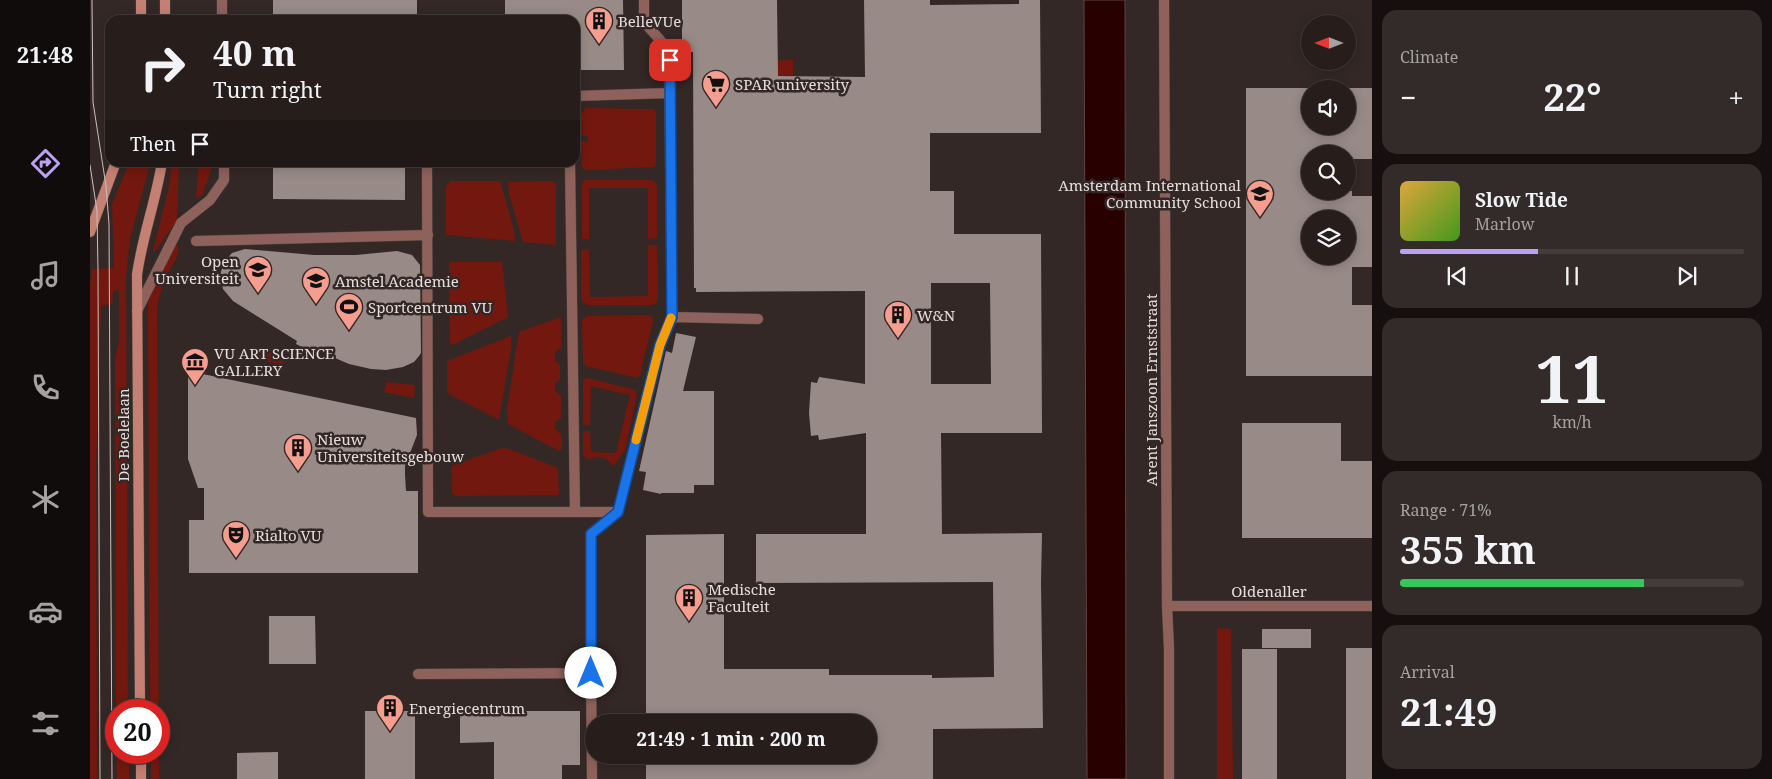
<!DOCTYPE html>
<html lang="en">
<head>
<meta charset="utf-8">
<style>
	body { margin:0; font-family:"Noto Serif",serif; background:#332b29; color:#f1f3f6; height:100vh; display:flex; flex-direction:column; font-size:19px; white-space:nowrap }
	* { box-sizing:border-box; margin:0 }
	p { font-size:16px; color:#a4a2a3 }
	.icon { flex:none; width:28px; height:28px; fill:none; stroke:currentColor; stroke-width:2; stroke-linecap:round; stroke-linejoin:round }
	.map { position:relative; flex:1; overflow:hidden }
	.panel { display:flex; flex-direction:column; gap:10px; padding:10px; background:#15100f; width:400px }
	.panel>* { flex:none }
	.hud { position:absolute; left:15px; top:15px; width:475px; height:152px; border-radius:15px; box-shadow:0 2px 12px #0003,0 0 0 1px #433c3b; background:#271e1c; color:#f1f3f6; overflow:hidden }
	.needle { width:32px; rotate:270deg }
	.buttons { position:absolute; left:1211px; top:15px; display:grid; gap:10px }
	.buttons a { display:grid; place-items:center; width:55px; height:55px; border-radius:50%; background:#271e1c; box-shadow:0 2px 12px #0003,0 0 0 1px #433c3b; font-size:25px }
	.speed { position:absolute; left:15px; top:699px; display:flex; gap:10px; font-size:25px; font-weight:700; text-align:center }
	.speed>* { display:grid; place-content:center; width:65px; height:65px; border-radius:50%; background:#271e1c; box-shadow:0 2px 12px #0003,0 0 0 1px #433c3b; line-height:1 }
	.speed .limit { border:8px solid #d22; background:#fff; color:#111 }
	.pin { position:absolute; display:grid; place-items:center; width:42px; height:42px; color:#fff; margin:-21px; border-radius:10px; box-shadow:0 2px 8px #0006 }
	.me { position:absolute; width:55px; margin:-28px; rotate:0deg; stroke-linejoin:round; filter:drop-shadow(0 0 4px #0008) }
	.turn { display:flex; align-items:center; gap:18px; height:105px; padding:0 25px; font-size:22px }
	.turn .icon { width:65px; height:65px; stroke-width:2.5 }
	.turn b { display:block; font-size:35px; line-height:42px }
	.then { display:flex; align-items:center; height:48px; padding:0 25px; background:#0003; gap:10px; font-size:19px }
	.big { font-size:38px; font-weight:700; line-height:1.1 }
	.panel .tile { flex:1; display:flex; flex-direction:column; justify-content:center; gap:8px; min-width:0; padding:0 18px; border-radius:15px; background:#332b29 }
	.panel .dial { align-items:center; gap:0 }
	.dial b { font-size:65px; line-height:1 }
	.song { display:flex; align-items:center; gap:15px }
	.cover { width:60px; height:60px; border-radius:8px; background:linear-gradient(135deg,hsl(40 70% 55%),hsl(100 70% 35%)) }
	.played { height:5px; border-radius:2px; background:linear-gradient(90deg,#bca0f2 40%,#433c3b 40%) }
	.keys { display:flex; justify-content:space-around; direction:ltr }
	.heat { display:flex; justify-content:space-between; align-items:center; font-size:28px; direction:ltr }
	.charge { height:8px; border-radius:4px; background:linear-gradient(90deg,#34c759 71%,#433c3b 0) }
	.trip { position:absolute; left:495px; top:714px; width:292px; height:50px; border-radius:25px; background:#271e1c; box-shadow:0 2px 12px #0003,0 0 0 1px #433c3b; font-weight:700; line-height:50px; text-align:center }
	main { display:flex; flex:1; min-height:0 }
	.dock { display:flex; flex-direction:column; width:90px; justify-content:space-around; align-items:center; background:#100c0b; color:#a4a2a3 }
	.dock .icon { width:35px; height:35px }
	.dock .selected { color:#bca0f2 }
	.dock b { font-size:22px; color:#f1f3f6 }
	.map>svg:first-child { display:block }
	.green { fill:#73180e }
	.water { fill:#290000; stroke:#614342 }
	.building { fill:#988a87; fill-rule:evenodd }
	.lines { fill:none; stroke-linecap:round; stroke-linejoin:round }
	.lane-casing { stroke:#504543; stroke-width:11 }
	.street-casing { stroke:#504543; stroke-width:11 }
	.secondary-casing { stroke:#504543; stroke-width:11 }
	.lane { stroke:#8e625b; stroke-width:10 }
	.street { stroke:#8e625b; stroke-width:10 }
	.secondary { stroke:#c58074; stroke-width:10 }
	.tram { stroke:#c9c2c0; stroke-width:1 }
	.route-casing { stroke:#114b97; stroke-width:12 }
	.route { stroke:#1a73e8; stroke-width:9 }
	.slow { stroke:#f59e0b; stroke-width:9 }
	.labels { text-anchor:middle; dominant-baseline:central; stroke-width:5; stroke-linejoin:round; paint-order:stroke }
	.poi-label { font-size:15px; fill:#e5dedc; stroke:#342826; text-anchor:start }
	.street-label { font-size:15px; fill:#e5dedc; stroke:#342826 }
</style>
</head>
<body>
<main>
<nav class="dock">
<b>21:48</b>
<svg class="icon selected" aria-label="directions" viewBox="0 0 24 24"><path d="M12 3l9 9-9 9-9-9zM9 14v-3h6M13 9l2 2-2 2"/></svg>
<svg class="icon" aria-label="music" viewBox="0 0 24 24"><path d="M9 18V5l10-2v13"/><circle cx="6" cy="18" r="3"/><circle cx="16" cy="16" r="3"/></svg>
<svg class="icon" aria-label="phone" viewBox="0 0 24 24"><path d="M5 4h4l2 5-3 2q2 4 5 5l2-3 5 2v4C11 20 4 13 5 4z"/></svg>
<svg class="icon" aria-label="climate" viewBox="0 0 24 24"><path d="M12 3v18M4 7l16 10M4 17L20 7"/></svg>
<svg class="icon" aria-label="car" viewBox="0 0 24 24"><path d="M5 17H2v-5l4-1 3-4h7l3 4 3 1v5h-3M9 17h6M6 11h13"/><circle cx="7" cy="17" r="2"/><circle cx="17" cy="17" r="2"/></svg>
<svg class="icon" aria-label="filters" viewBox="0 0 24 24"><path d="M4 7h16M4 17h16"/><circle cx="9" cy="7" r="2"/><circle cx="15" cy="17" r="2"/></svg>
</nav>
<div class="map">
<svg width="1282" height="779" viewBox="0 0 1282 779">
	<rect width="100%" height="100%" fill="#342826"/>
	<!-- green -->
	<path class="green" d="M 703,60 L 703,75 L 668,76 L 657,61 Z
		M 495,108 L 564,109 L 566,112 L 566,164 L 564,167 L 495,170 L 492,167 L 491,141 L 498,141 L 498,136 L 491,136 L 491,115 Z
		M 40,162 L 60,163 L 40,239 L 36,278 L 38,710 L 26,710 L 26,713 L 25,359 L 29,342 L 29,290 L 23,291 L 22,304 L 11,306 L 6,469 L 7,779 L 0,779 L 0,285 L 2,269 L 24,268 L 22,204 Z
		M 81,163 L 89,163 L 87,221 L 65,251 L 63,251 L 80,183 Z
		M 109,163 L 123,163 L 122,167 L 112,196 L 106,197 Z
		M 494,180 L 562,180 L 566,183 L 567,188 L 567,238 L 558,239 L 558,188 L 499,188 L 499,239 L 492,239 L 492,184 Z
		M 361,181 L 410,181 L 424,230 L 425,241 L 356,235 L 356,186 Z
		M 461,181 L 466,184 L 466,245 L 433,242 L 419,194 L 418,182 Z
		M 86,245 L 89,248 L 86,259 L 74,280 L 67,306 L 69,779 L 61,779 L 61,753 L 69,752 L 69,710 L 60,710 L 58,303 L 76,259 Z
		M 558,245 L 567,245 L 568,299 L 566,303 L 562,305 L 498,305 L 494,303 L 491,298 L 491,250 L 499,250 L 500,297 L 558,296 Z
		M 361,262 L 412,262 L 418,317 L 362,345 L 360,342 L 359,263 Z
		M 558,315 L 562,317 L 563,322 L 550,375 L 547,378 L 496,366 L 493,362 L 492,320 L 497,316 Z
		M 471,317 L 471,348 L 465,352 L 465,361 L 470,365 L 470,380 L 465,383 L 465,391 L 471,396 L 471,418 L 465,422 L 465,428 L 472,436 L 472,449 L 469,451 L 418,424 L 417,408 L 429,332 Z
		M 421,336 L 421,349 L 409,420 L 357,393 L 357,361 Z
		M 171,347 L 196,356 L 193,365 L 169,360 Z
		M 498,378 L 545,390 L 547,395 L 535,450 L 524,466 C 517,458 508,453 498,460 L 493,455 L 493,431 L 500,431 L 501,452 L 526,453 L 540,395 L 501,386 L 500,425 L 493,425 L 493,380 Z
		M 296,382 L 325,385 L 324,398 L 294,392 Z
		M 412,448 L 419,449 L 468,468 L 469,495 L 366,496 L 362,493 L 361,466 Z
		M 1127,628 L 1141,629 L 1143,779 L 1127,779 Z
		M 26,753 L 39,753 L 39,779 L 27,779 Z"/>
	<!-- water -->
	<path class="water" d="M 994,0 L 1035,0 L 1036,779 L 997,779 Z"/>
	<!-- building -->
	<path class="building" d="M 183,0 L 327,0 L 327,20 L 183,20 Z
		M 415,0 L 533,0 L 534,70 L 485,70 L 485,20 L 415,20 Z
		M 592,0 L 687,0 L 688,76 L 775,77 L 774,0 L 840,0 L 840,5 L 929,4 L 929,0 L 950,0 L 951,133 L 840,133 L 840,191 L 864,191 L 864,234 L 951,234 L 952,433 L 851,433 L 852,534 L 952,533 L 951,582 L 953,728 L 843,729 L 843,779 L 556,779 L 556,755 L 779,755 L 779,722 L 556,722 L 556,535 L 634,534 L 634,669 L 739,669 L 739,675 L 842,675 L 842,678 L 904,677 L 903,582 L 666,583 L 666,534 L 776,534 L 776,433 L 729,440 L 728,435 L 721,436 L 719,413 L 721,382 L 727,383 L 729,377 L 775,384 L 775,291 L 606,292 L 606,288 L 604,288 L 603,52 L 592,52 ZM 841,283 L 900,283 L 901,384 L 841,384 Z
		M 1156,88 L 1220,88 L 1220,126 L 1258,126 L 1258,88 L 1282,88 L 1282,159 L 1258,159 L 1258,154 L 1220,154 L 1220,191 L 1262,191 L 1262,196 L 1282,196 L 1282,267 L 1262,267 L 1262,305 L 1282,305 L 1282,376 L 1156,376 ZM 1220,219 L 1258,219 L 1258,256 L 1220,256 Z
		M 183,162 L 315,162 L 315,200 L 183,199 Z
		M 155,249 L 224,255 L 266,255 L 307,251 L 322,255 L 330,265 L 331,353 L 329,356 L 324,362 L 313,367 L 296,370 L 281,369 L 259,364 L 224,349 L 222,352 L 206,344 L 207,341 L 143,301 L 133,289 L 130,275 L 134,262 L 142,253 Z
		M 586,333 L 606,337 L 593,391 L 624,391 L 624,485 L 604,485 L 604,493 L 571,493 L 571,494 L 553,490 L 556,472 L 549,471 L 576,351 L 582,353 Z
		M 98,371 L 326,418 L 327,435 L 315,466 L 315,475 L 316,491 L 328,491 L 328,573 L 99,573 L 99,520 L 114,520 L 114,488 L 108,488 L 98,459 Z
		M 1152,423 L 1251,423 L 1251,461 L 1282,461 L 1282,538 L 1152,538 Z
		M 179,616 L 225,616 L 226,664 L 179,664 Z
		M 1172,629 L 1221,629 L 1221,648 L 1172,648 Z
		M 1256,648 L 1282,648 L 1282,779 L 1256,779 Z
		M 1152,649 L 1187,649 L 1187,779 L 1152,779 Z
		M 275,711 L 325,711 L 325,779 L 275,779 Z
		M 403,711 L 490,711 L 490,765 L 472,765 L 472,779 L 404,779 L 404,742 L 370,743 L 370,712 Z
		M 188,752 L 188,779 L 147,779 L 147,753 Z"/>
	<g class="lines">
		<defs>
			<path id="lane" d="M 132,0 L 132,20
				M 47,311 L 91,223 L 120,200 L 134,180 L 134,162
				M 582,317 L 668,319
				M 501,673 L 501,534 L 528,512 L 570,345 L 582,317 L 579,50 L 554,22 L 554,0
				M 328,674 L 501,673 L 502,779"/>
			<path id="street" d="M 1074,0 L 1077,606 L 1079,649 L 1079,779
				M 485,96 L 580,93
				M 337,162 L 338,512 L 528,512
				M 480,162 L 485,512
				M 106,241 L 338,235
				M 1077,606 L 1282,606"/>
			<path id="secondary" d="M 51,20 L 51,0
				M 75,20 L 75,0
				M 0,232 L 26,162
				M 50,710 L 47,275 C 52,237 66,201 72,162
				M 51,752 L 51,779"/>
		</defs>
		<!-- lane casing -->
		<use href="#lane" class="lane-casing"/>
		<!-- street casing -->
		<use href="#street" class="street-casing"/>
		<!-- secondary casing -->
		<use href="#secondary" class="secondary-casing"/>
		<!-- lane -->
		<use href="#lane" class="lane"/>
		<!-- street -->
		<use href="#street" class="street"/>
		<!-- secondary -->
		<use href="#secondary" class="secondary"/>
		<!-- tram -->
		<path class="tram" d="M 2,0 L 3,102 L 16,186 L 19,224 L 22,779
			M 0,165 L 7,211 L 8,271 L 10,779"/>
	</g>
	<g class="lines">
		<defs>
			<path id="route" d="M 501,673 L 501,534 L 528,512 L 570,345 L 582,317 L 580,60"/>
		</defs>
		<!-- route casing -->
		<use href="#route" class="route-casing"/>
		<!-- route -->
		<use href="#route" class="route"/>
		<!-- slow -->
		<path class="slow" d="M 546,440 L 570,345 L 581,318"/>
	</g>
	<!-- icons -->
	<defs>
		<symbol id="building-pin" viewBox="-11 -11 22 30"><path d="M0 17L-7.5 6A9.5 9.5 0 1 1 7.5 6Z" fill="#f59d8e" stroke="#342826"/><path d="M-4-6H4V6H1V3H-1V6H-4ZM-2.5-4.3h1.7v1.8h-1.7ZM.8-4.3h1.7v1.8H.8ZM-2.5-1h1.7V.8h-1.7ZM.8-1h1.7V.8H.8Z" fill="#111"/></symbol>
		<symbol id="supermarket-pin" viewBox="-11 -11 22 30"><path d="M0 17L-7.5 6A9.5 9.5 0 1 1 7.5 6Z" fill="#f59d8e" stroke="#342826"/><path d="M-6-5.5h2.5l.6 2H6L4.5 2H-2.5L-4.4-4H-6ZM-1.5 3.2a1.3 1.3 0 1 0 .1 0ZM3 3.2a1.3 1.3 0 1 0 .1 0Z" fill="#111"/></symbol>
		<symbol id="school-pin" viewBox="-11 -11 22 30"><path d="M0 17L-7.5 6A9.5 9.5 0 1 1 7.5 6Z" fill="#f59d8e" stroke="#342826"/><path d="M0-5L7-2L0 1L-7-2ZM-4 1L0 2.5L4 1V4Q0 6-4 4Z" fill="#111"/></symbol>
		<symbol id="university-pin" viewBox="-11 -11 22 30"><path d="M0 17L-7.5 6A9.5 9.5 0 1 1 7.5 6Z" fill="#f59d8e" stroke="#342826"/><path d="M0-5L7-2L0 1L-7-2ZM-4 1L0 2.5L4 1V4Q0 6-4 4Z" fill="#111"/></symbol>
		<symbol id="stadium-pin" viewBox="-11 -11 22 30"><path d="M0 17L-7.5 6A9.5 9.5 0 1 1 7.5 6Z" fill="#f59d8e" stroke="#342826"/><path d="M0-5a6.5 5 0 1 0 0 10a6.5 5 0 1 0 0-10ZM-3.5-1.8h7v3.6h-7Z" fill="#111"/></symbol>
		<symbol id="museum-pin" viewBox="-11 -11 22 30"><path d="M0 17L-7.5 6A9.5 9.5 0 1 1 7.5 6Z" fill="#f59d8e" stroke="#342826"/><path d="M0-6L6-3V-2H-6V-3ZM-5-1h2V3h-2ZM-1-1h2V3h-2ZM3-1h2V3H3ZM-6 4H6V6H-6Z" fill="#111"/></symbol>
		<symbol id="theatre-pin" viewBox="-11 -11 22 30"><path d="M0 17L-7.5 6A9.5 9.5 0 1 1 7.5 6Z" fill="#f59d8e" stroke="#342826"/><path d="M-5-5.5Q0-4 5-5.5V0Q5 5 0 6Q-5 5-5 0ZM-3.3-2.5H-1v1.5H-3.3ZM1-2.5H3.3v1.5H1ZM-2.8 1Q0 5.5 2.8 1Z" fill="#111"/></symbol>
	</defs>
	<g fill-rule="evenodd">
		<use href="#building-pin" x="493" y="5" width="32" height="43"/>
		<use href="#supermarket-pin" x="610" y="68" width="32" height="43"/>
		<use href="#school-pin" x="1154" y="178" width="32" height="43"/>
		<use href="#university-pin" x="152" y="254" width="32" height="43"/>
		<use href="#university-pin" x="210" y="265" width="32" height="43"/>
		<use href="#stadium-pin" x="243" y="291" width="32" height="43"/>
		<use href="#building-pin" x="792" y="299" width="32" height="43"/>
		<use href="#museum-pin" x="89" y="346" width="32" height="43"/>
		<use href="#building-pin" x="192" y="432" width="32" height="43"/>
		<use href="#theatre-pin" x="130" y="519" width="32" height="43"/>
		<use href="#building-pin" x="583" y="582" width="32" height="43"/>
		<use href="#building-pin" x="284" y="692" width="32" height="43"/>
	</g>
	<g class="labels">
		<!-- poi labels -->
		<g class="poi-label">
			<text x="528" y="21">BelleVUe</text>
			<text x="645" y="84">SPAR university</text>
			<text x="1151" y="185" text-anchor="end">Amsterdam International<tspan x="1151" dy="17">Community School</tspan></text>
			<text x="149" y="261" text-anchor="end">Open<tspan x="149" dy="17">Universiteit</tspan></text>
			<text x="245" y="281">Amstel Academie</text>
			<text x="278" y="307">Sportcentrum VU</text>
			<text x="827" y="315">W&amp;N</text>
			<text x="124" y="353">VU ART SCIENCE<tspan x="124" dy="17">GALLERY</tspan></text>
			<text x="227" y="439">Nieuw<tspan x="227" dy="17">Universiteitsgebouw</tspan></text>
			<text x="165" y="535">Rialto VU</text>
			<text x="618" y="589">Medische<tspan x="618" dy="17">Faculteit</tspan></text>
			<text x="319" y="708">Energiecentrum</text>
		</g>
		<!-- street labels -->
		<g class="street-label">
			<text transform="translate(1061 390) rotate(-90)">Arent Janszoon Ernststraat</text>
			<text transform="translate(33 435) rotate(-90)">De Boelelaan</text>
			<text x="1179" y="591">Oldenaller</text>
		</g>
	</g>
</svg>
<div class="buttons">
<a><svg class="needle" viewBox="-14 -14 28 28"><path d="M0-13l5 13h-10z" fill="#e53935"/><path d="M0 13l5-13h-10z" fill="#a4a2a3"/></svg></a>
<a><svg class="icon" aria-label="sound" viewBox="0 0 24 24"><path d="M4 9h4l5-4v14l-5-4H4zM17 9q2 3 0 6"/></svg></a>
<a><svg class="icon" aria-label="search" viewBox="0 0 24 24"><circle cx="10" cy="10" r="6"/><path d="M15 15l6 6"/></svg></a>
<a><svg class="icon" aria-label="layers" viewBox="0 0 24 24"><path d="M12 4l9 5-9 5-9-5zM3 14l9 5 9-5"/></svg></a>
</div>
<div class="speed"><div class="limit">20</div></div>
<div class="pin" style="left:580px;top:60px;background:#d93025"><svg class="icon" aria-label="arrive" viewBox="0 0 24 24"><path d="M6 21V4h12l-3 4 3 4H6"/></svg></div>
<svg class="me" style="left:501px;top:673px" viewBox="-20 -20 40 40"><circle r="19" fill="#fff"/><path d="M0-13L10 11 0 6-10 11z" fill="#1a73e8"/></svg>
<div class="trip">21:49 · 1 min · 200 m</div>
<div class="hud">
<div class="turn"><svg class="icon" aria-label="right" viewBox="0 0 24 24"><path d="M7 20v-9h11M14 6l5 5-5 5"/></svg><div><b>40 m</b>Turn right</div></div>
<div class="then">Then<svg class="icon" aria-label="arrive" viewBox="0 0 24 24"><path d="M6 21V4h12l-3 4 3 4H6"/></svg></div>
</div>
</div>
<section class="panel">
<div class="tile"><p>Climate</p>
<div class="heat"><a>−</a><b class="big">22°</b><a>+</a></div>
</div>
<div class="tile">
<div class="song"><i class="cover"></i><div><b>Slow Tide</b><p>Marlow</p></div></div>
<div class="played"></div>
<div class="keys"><svg class="icon" aria-label="previous" viewBox="0 0 24 24"><path d="M18 5L8 12l10 7zM5 5v14"/></svg><svg class="icon" aria-label="pause" viewBox="0 0 24 24"><path d="M8 5v14M16 5v14"/></svg><svg class="icon" aria-label="next" viewBox="0 0 24 24"><path d="M6 5l10 7-10 7zM19 5v14"/></svg></div>
</div>
<div class="tile dial"><b>11</b><p>km/h</p></div>
<div class="tile"><p>Range · 71%</p><b class="big">355 km</b><div class="charge"></div></div>
<div class="tile"><p>Arrival</p><b class="big">21:49</b></div>
</section>
</main>
</body>
</html>
